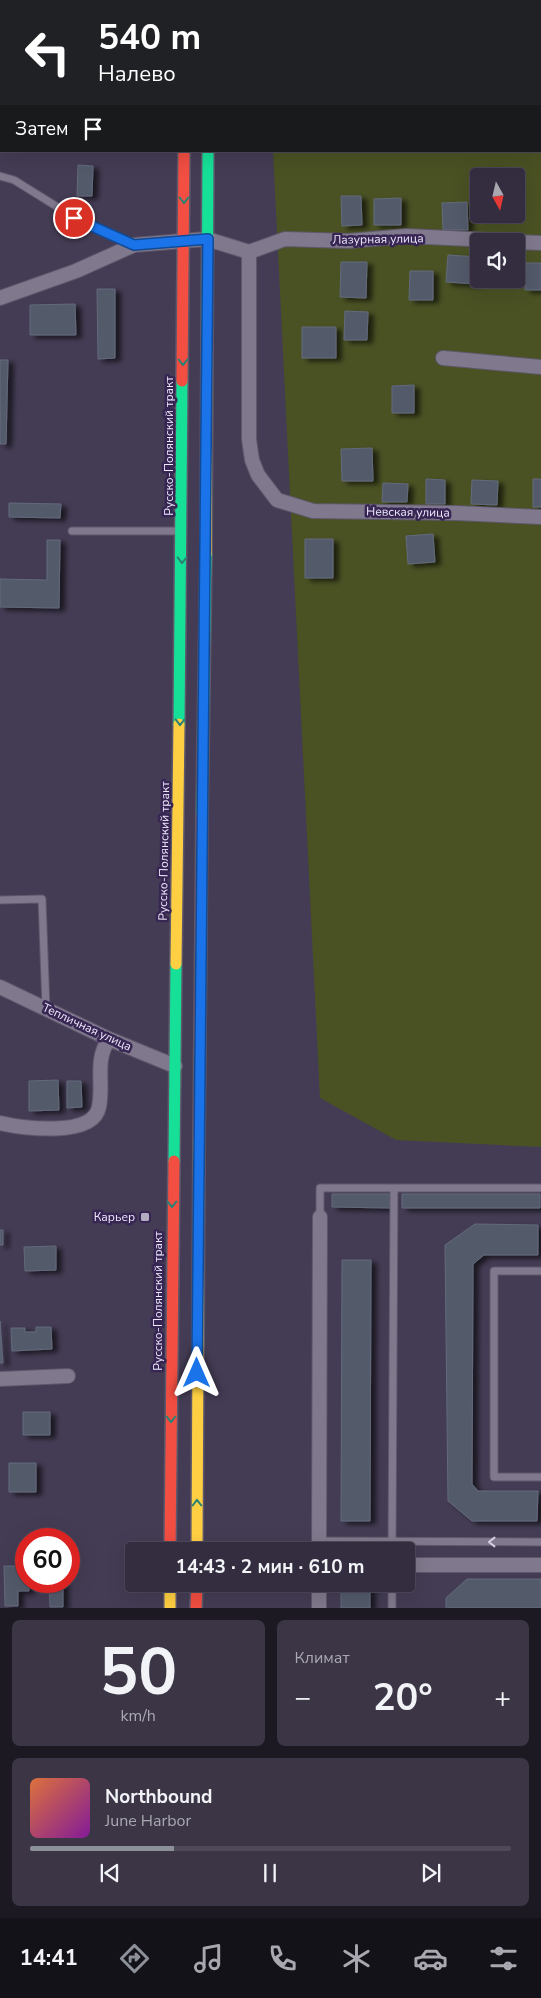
<!DOCTYPE html>
<html lang="ru">
<head>
<meta charset="utf-8">
<style>
	body { margin:0; font-family:"Nunito Sans",sans-serif; background:#3b3546; color:#f1f3f6; height:100vh; display:flex; flex-direction:column; font-size:19px; white-space:nowrap }
	* { box-sizing:border-box; margin:0 }
	p { font-size:16px; color:#a9a8b0 }
	.icon { flex:none; width:28px; height:28px; fill:none; stroke:currentColor; stroke-width:2; stroke-linecap:round; stroke-linejoin:round }
	.map { position:relative; height:1608px; overflow:hidden }
	.side { display:flex; flex-direction:column; gap:12px; padding:12px; background:#1c1923; flex:1 }
	.side>* { flex:none }
	.hud { position:absolute; left:0px; top:0px; width:541px; height:152px; box-shadow:0 5px 20px #0002,0 0 0 1px #4e4959; background:#202124; color:#fff; overflow:hidden }
	.needle { width:32px; rotate:172deg }
	.tools { position:absolute; left:470px; top:168px; display:grid; gap:10px }
	.tools a { display:grid; place-items:center; width:55px; height:55px; border-radius:5px; background:#332d3f; box-shadow:0 5px 20px #0002,0 0 0 1px #4e4959; font-size:25px }
	.speed { position:absolute; left:15px; top:1528px; display:flex; gap:10px; font-size:25px; font-weight:700; text-align:center }
	.speed>* { display:grid; place-content:center; width:65px; height:65px; border-radius:50%; background:#332d3f; box-shadow:0 5px 20px #0002,0 0 0 1px #4e4959; line-height:1 }
	.speed .limit { border:8px solid #d22; background:#fff; color:#111 }
	.pin { position:absolute; display:grid; place-items:center; width:42px; height:42px; color:#fff; margin:-21px; border:2px solid #fff; border-radius:50%; box-shadow:0 1px 5px #0007 }
	.me { position:absolute; width:55px; margin:-28px; rotate:0deg; stroke-linejoin:round; filter:drop-shadow(0 0 4px #0008) }
	.turn { display:flex; align-items:center; gap:18px; height:105px; padding:0 15px; font-size:22px }
	.turn .icon { width:65px; height:65px; stroke-width:2.5 }
	.turn b { display:block; font-size:35px; line-height:42px }
	.then { display:flex; align-items:center; height:48px; padding:0 15px; background:#0003; gap:10px; font-size:19px }
	.big { font-size:38px; font-weight:700; line-height:1.1 }
	.side .card { flex:1; display:flex; flex-direction:column; justify-content:center; gap:8px; min-width:0; padding:0 18px; border-radius:8px; background:#3b3546 }
	.side .dial { align-items:center; gap:0 }
	.dial b { font-size:65px; line-height:1 }
	.song { display:flex; align-items:center; gap:15px }
	.cover { width:60px; height:60px; border-radius:8px; background:linear-gradient(135deg,hsl(20 70% 55%),hsl(290 70% 35%)) }
	.played { height:5px; border-radius:2px; background:linear-gradient(90deg,#8c9099 30%,#4e4959 30%) }
	.keys { display:flex; justify-content:space-around; direction:ltr }
	.heat { display:flex; justify-content:space-between; align-items:center; font-size:28px; direction:ltr }
	.side .tiles { flex:1; display:grid; gap:12px; grid-template-columns:1fr 1fr }
	.card:last-child { grid-column:span 2 }
	.trip { position:absolute; left:125px; top:1542px; width:290px; height:50px; border-radius:5px; background:#332d3f; box-shadow:0 5px 20px #0002,0 0 0 1px #4e4959; font-weight:700; line-height:50px; text-align:center }
	.tabs { display:flex; height:80px; justify-content:space-around; align-items:center; background:#141219; color:#a9a8b0 }
	.tabs .icon { width:35px; height:35px }
	.tabs .selected { color:#8c9099 }
	.tabs b { font-size:22px; color:#f1f3f6 }
	.map>svg:first-child { display:block }
	.green { fill:#4a5224; fill-rule:evenodd }
	.building { fill:#525a6b; stroke:#636a7c; filter:url(#shadow) }
	.lines { fill:none; stroke-linecap:round; stroke-linejoin:round }
	.lane-casing { stroke:#5e586b; stroke-width:9 }
	.street-casing { stroke:#5e586b; stroke-width:16 }
	.fast-casing { stroke:#5e586b; stroke-width:14 }
	.slow-casing { stroke:#5e586b; stroke-width:14 }
	.jam-casing { stroke:#5e586b; stroke-width:14 }
	.lane { stroke:#80798d; stroke-width:7 }
	.street { stroke:#80798d; stroke-width:14 }
	.fast { stroke:#16e098; stroke-width:11 }
	.slow { stroke:#ffcf43; stroke-width:11 }
	.jam { stroke:#f24e42; stroke-width:11 }
	.oneway { stroke:#268376 }
	.oneway2 { stroke:#d2cde0 }
	.route-casing { stroke:#114b97; stroke-width:12 }
	.route { stroke:#1a73e8; stroke-width:9 }
	.poi-dot { fill:#b2acc1; stroke:#372654; stroke-width:2 }
	.labels { text-anchor:middle; dominant-baseline:central; stroke-width:5; stroke-linejoin:round; paint-order:stroke }
	.street-label { font-size:12px; fill:#eee9fb; stroke:#372654 }
	.poi-label { font-size:12px; fill:#eee9fb; stroke:#372654; text-anchor:end }
</style>
</head>
<body>
<div class="map">
<svg width="541" height="1608" viewBox="0 0 541 1608">
	<defs>
		<filter id="shadow"><feDropShadow dx="5.5" dy="3" stdDeviation="2.5" flood-color="#0009"/></filter>
	</defs>
	<rect width="100%" height="100%" fill="#443c54"/>
	<!-- green -->
	<path class="green" d="M 266,0 L 541,0 L 541,1147 L 396,1140 L 320,1098 L 273,151 L 540,151 L 540,1 ZM 479,176 L 516,176 L 516,214 L 479,214 ZM 479,241 L 516,241 L 516,279 L 479,279 Z"/>
	<!-- building -->
	<path class="building" d="M 78,165 L 93,166 L 92,196 L 77,196 Z
		M 341,196 L 361,196 L 362,225 L 342,226 Z
		M 401,198 L 401,225 L 374,225 L 374,199 Z
		M 467,202 L 468,230 L 443,230 L 442,203 Z
		M 448,255 L 478,257 L 476,284 L 446,282 Z
		M 341,262 L 367,262 L 366,298 L 340,297 Z
		M 526,263 L 541,263 L 541,290 L 525,290 Z
		M 410,271 L 433,271 L 433,300 L 409,300 Z
		M 97,289 L 115,289 L 115,358 L 98,359 Z
		M 75,304 L 76,335 L 30,335 L 30,305 Z
		M 345,311 L 368,312 L 367,340 L 344,340 Z
		M 302,327 L 336,327 L 336,358 L 302,358 Z
		M 0,360 L 8,360 L 6,444 L 0,444 Z
		M 414,385 L 414,413 L 392,413 L 392,386 Z
		M 372,448 L 373,481 L 342,481 L 341,449 Z
		M 426,479 L 445,480 L 445,504 L 426,504 Z
		M 533,479 L 541,479 L 541,507 L 533,507 Z
		M 472,480 L 498,481 L 497,505 L 471,504 Z
		M 383,483 L 408,484 L 407,502 L 382,502 Z
		M 9,503 L 61,504 L 60,518 L 9,517 Z
		M 433,534 L 435,562 L 408,564 L 406,536 Z
		M 305,539 L 333,539 L 333,578 L 305,578 Z
		M 47,540 L 60,540 L 59,608 L 0,607 L 0,579 L 47,580 Z
		M 58,1080 L 59,1110 L 29,1111 L 29,1081 Z
		M 67,1081 L 81,1081 L 82,1107 L 67,1108 Z
		M 332,1194 L 390,1194 L 390,1208 L 332,1207 Z
		M 402,1194 L 540,1194 L 540,1208 L 402,1208 Z
		M 475,1224 L 538,1225 L 538,1255 L 484,1255 L 473,1264 L 472,1484 L 478,1491 L 538,1491 L 537,1521 L 472,1521 L 448,1501 L 445,1245 Z
		M 0,1230 L 3,1230 L 3,1245 L 0,1245 Z
		M 56,1246 L 56,1270 L 25,1271 L 24,1247 Z
		M 342,1260 L 371,1260 L 370,1521 L 341,1521 Z
		M 0,1321 L 3,1363 L 0,1363 Z
		M 36,1327 L 51,1327 L 52,1349 L 12,1351 L 11,1328 L 25,1328 L 25,1332 L 36,1332 Z
		M 23,1412 L 50,1412 L 50,1435 L 23,1435 Z
		M 9,1463 L 36,1463 L 36,1492 L 9,1492 Z
		M 4,1566 L 26,1566 L 29,1591 L 18,1591 L 18,1606 L 5,1606 Z
		M 467,1579 L 541,1579 L 541,1608 L 446,1608 L 446,1598 Z
		M 49,1581 L 63,1581 L 63,1607 L 50,1607 Z
		M 341,1584 L 370,1584 L 370,1608 L 341,1608 Z"/>
	<g class="lines">
		<defs>
			<path id="lane" d="M 0,176 L 14,180 L 88,226 L 133,245
				M 72,531 L 177,531
				M 0,900 L 42,899 L 46,1008
				M 320,1217 L 320,1188 L 541,1188
				M 541,1271 L 494,1271 L 494,1477 L 541,1477
				M 319,1541 L 541,1542
				M 392,1551 L 394,1188
				M 392,1608 L 392,1584"/>
			<path id="street" d="M 540,58 L 541,58
				M 516,242 L 541,243
				M 249,252 L 249,439 L 252,460 L 258,475 L 277,500 L 313,511 L 456,513 L 541,517
				M 249,252 L 285,239 L 348,241 L 407,236 L 510,241
				M 0,298 L 76,271 L 134,245 L 207,239 L 249,252
				M 443,358 L 541,367
				M 0,987 L 109,1039 L 175,1066
				M 0,1123 C 22,1128 93,1138 99,1107 C 104,1083 94,1061 109,1039
				M 0,1379 L 68,1376
				M 319,1551 L 320,1217
				M 406,1565 L 541,1565
				M 319,1608 L 319,1584"/>
			<path id="fast" d="M 207,348 L 208,151
				M 179,724 L 182,381
				M 202,814 L 206,554
				M 174,1161 L 176,964"/>
			<path id="slow" d="M 184,0 L 184,1
				M 206,554 L 207,348
				M 176,964 L 179,724
				M 197,1551 L 199,1139
				M 170,1584 L 170,1608"/>
			<path id="jam" d="M 209,0 L 209,1
				M 182,381 L 184,151
				M 199,1139 L 202,814
				M 170,1551 L 174,1161
				M 196,1608 L 197,1584"/>
		</defs>
		<!-- lane casing -->
		<use href="#lane" class="lane-casing"/>
		<!-- street casing -->
		<use href="#street" class="street-casing"/>
		<!-- fast casing -->
		<use href="#fast" class="fast-casing"/>
		<!-- slow casing -->
		<use href="#slow" class="slow-casing"/>
		<!-- jam casing -->
		<use href="#jam" class="jam-casing"/>
		<!-- lane -->
		<use href="#lane" class="lane"/>
		<!-- street -->
		<use href="#street" class="street"/>
		<!-- fast -->
		<use href="#fast" class="fast"/>
		<!-- slow -->
		<use href="#slow" class="slow"/>
		<!-- jam -->
		<use href="#jam" class="jam"/>
	</g>
	<!-- one-way arrows -->
	<defs><path id="oneway-chevron" d="M-2-3.5L2.5 0L-2 3.5" fill="none" stroke-width="1.6" stroke-linecap="round" stroke-linejoin="round" transform="scale(1.25)"/></defs>
	<g class="oneway">
		<use href="#oneway-chevron" transform="translate(184 200) rotate(90)"/>
		<use href="#oneway-chevron" transform="translate(183 362) rotate(90)"/>
		<use href="#oneway-chevron" transform="translate(182 560) rotate(91)"/>
		<use href="#oneway-chevron" transform="translate(180 722) rotate(91)"/>
		<use href="#oneway-chevron" transform="translate(172 1204) rotate(90)"/>
		<use href="#oneway-chevron" transform="translate(171 1419) rotate(90)"/>
		<use href="#oneway-chevron" transform="translate(197 1503) rotate(-90)"/>
	</g>
	<use class="oneway2" href="#oneway-chevron" transform="translate(492 1542) rotate(-180)"/>
	<g class="lines">
		<defs>
			<path id="route" d="M 74,218 L 134,245 L 208,239 L 197,1373"/>
		</defs>
		<!-- route casing -->
		<use href="#route" class="route-casing"/>
		<!-- route -->
		<use href="#route" class="route"/>
	</g>
	<!-- markers -->
	<rect class="poi-dot" x="140" y="1212" width="10" height="10" rx="2.5"/>
	<g class="labels">
		<!-- street labels -->
		<g class="street-label">
			<text transform="translate(378 239) rotate(-1)">Лазурная улица</text>
			<text transform="translate(169 446) rotate(-90)">Русско-Полянский тракт</text>
			<text transform="translate(408 512) rotate(1)">Невская улица</text>
			<text transform="translate(164 851) rotate(-89)">Русско-Полянский тракт</text>
			<text transform="translate(87 1027) rotate(25)">Тепличная улица</text>
			<text transform="translate(158 1301) rotate(-90)">Русско-Полянский тракт</text>
		</g>
		<!-- poi labels -->
		<g class="poi-label">
			<text x="135" y="1217">Карьер</text>
		</g>
	</g>
</svg>
<div class="tools">
<a><svg class="needle" viewBox="-14 -14 28 28"><path d="M0-13l5 13h-10z" fill="#e53935"/><path d="M0 13l5-13h-10z" fill="#a9a8b0"/></svg></a>
<a><svg class="icon" aria-label="sound" viewBox="0 0 24 24"><path d="M4 9h4l5-4v14l-5-4H4zM17 9q2 3 0 6"/></svg></a>
</div>
<div class="speed"><div class="limit">60</div></div>
<div class="pin" style="left:74px;top:218px;background:#d93025"><svg class="icon" aria-label="arrive" viewBox="0 0 24 24"><path d="M6 21V4h12l-3 4 3 4H6"/></svg></div>
<svg class="me" style="left:197px;top:1373px" viewBox="-20 -20 40 40"><path d="M0-17L14 15 0 8-14 15z" fill="#1a73e8" stroke="#fff" stroke-width="4"/></svg>
<div class="trip">14:43 · 2 мин · 610 m</div>
<div class="hud">
<div class="turn"><svg class="icon" aria-label="left" viewBox="0 0 24 24"><path d="M17 20v-9H6M10 6l-5 5 5 5"/></svg><div><b>540 m</b>Налево</div></div>
<div class="then">Затем<svg class="icon" aria-label="arrive" viewBox="0 0 24 24"><path d="M6 21V4h12l-3 4 3 4H6"/></svg></div>
</div>
</div>
<section class="side">
<div class="tiles">
<div class="card dial"><b>50</b><p>km/h</p></div>
<div class="card"><p>Климат</p>
<div class="heat"><a>−</a><b class="big">20°</b><a>+</a></div>
</div>
<div class="card">
<div class="song"><i class="cover"></i><div><b>Northbound</b><p>June Harbor</p></div></div>
<div class="played"></div>
<div class="keys"><svg class="icon" aria-label="previous" viewBox="0 0 24 24"><path d="M18 5L8 12l10 7zM5 5v14"/></svg><svg class="icon" aria-label="pause" viewBox="0 0 24 24"><path d="M8 5v14M16 5v14"/></svg><svg class="icon" aria-label="next" viewBox="0 0 24 24"><path d="M6 5l10 7-10 7zM19 5v14"/></svg></div>
</div>
</div>
</section>
<nav class="tabs">
<b>14:41</b>
<svg class="icon selected" aria-label="directions" viewBox="0 0 24 24"><path d="M12 3l9 9-9 9-9-9zM9 14v-3h6M13 9l2 2-2 2"/></svg>
<svg class="icon" aria-label="music" viewBox="0 0 24 24"><path d="M9 18V5l10-2v13"/><circle cx="6" cy="18" r="3"/><circle cx="16" cy="16" r="3"/></svg>
<svg class="icon" aria-label="phone" viewBox="0 0 24 24"><path d="M5 4h4l2 5-3 2q2 4 5 5l2-3 5 2v4C11 20 4 13 5 4z"/></svg>
<svg class="icon" aria-label="climate" viewBox="0 0 24 24"><path d="M12 3v18M4 7l16 10M4 17L20 7"/></svg>
<svg class="icon" aria-label="car" viewBox="0 0 24 24"><path d="M5 17H2v-5l4-1 3-4h7l3 4 3 1v5h-3M9 17h6M6 11h13"/><circle cx="7" cy="17" r="2"/><circle cx="17" cy="17" r="2"/></svg>
<svg class="icon" aria-label="filters" viewBox="0 0 24 24"><path d="M4 7h16M4 17h16"/><circle cx="9" cy="7" r="2"/><circle cx="15" cy="17" r="2"/></svg>
</nav>
</body>
</html>
